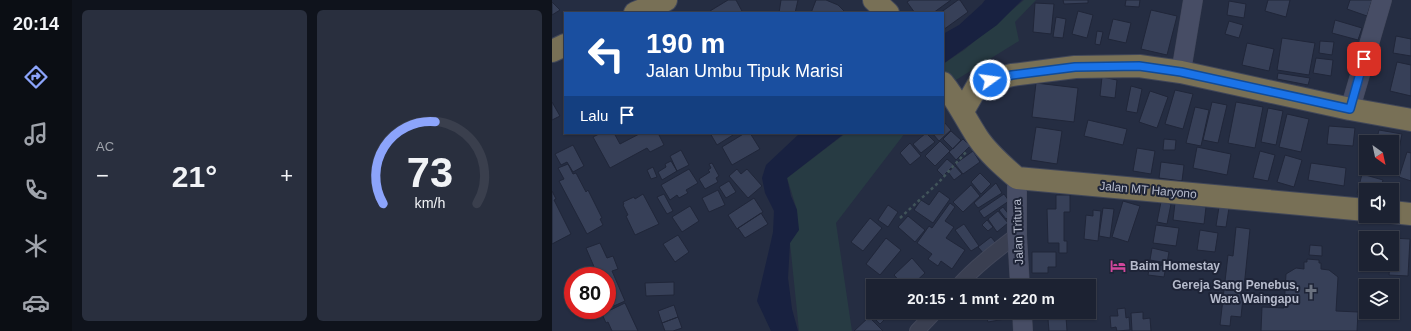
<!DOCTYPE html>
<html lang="id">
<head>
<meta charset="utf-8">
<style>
	body { margin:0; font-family:Helvetica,sans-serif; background:#292f3e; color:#f1f3f6; height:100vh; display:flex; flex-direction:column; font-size:15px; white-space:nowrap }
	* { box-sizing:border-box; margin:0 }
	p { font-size:13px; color:#a0a4ac }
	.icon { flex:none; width:22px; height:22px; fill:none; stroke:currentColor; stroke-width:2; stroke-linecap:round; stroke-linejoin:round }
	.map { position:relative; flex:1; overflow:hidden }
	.panel { display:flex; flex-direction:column; gap:10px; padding:10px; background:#0f131c; width:480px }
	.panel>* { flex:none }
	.hud { position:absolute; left:12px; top:12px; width:380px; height:122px; border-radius:0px; box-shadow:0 1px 3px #0004,0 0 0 1px #3a3f4d; background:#1a4fa0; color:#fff; overflow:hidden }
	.needle { width:26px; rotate:147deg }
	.fabs { position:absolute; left:807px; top:135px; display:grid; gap:8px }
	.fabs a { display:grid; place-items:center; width:40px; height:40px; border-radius:0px; background:#1c2232; box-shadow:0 1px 3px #0004,0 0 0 1px #3a3f4d; font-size:20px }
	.speed { position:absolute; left:12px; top:267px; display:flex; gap:8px; font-size:20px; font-weight:700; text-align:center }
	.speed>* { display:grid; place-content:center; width:52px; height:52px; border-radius:50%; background:#1c2232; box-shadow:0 1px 3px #0004,0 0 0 1px #3a3f4d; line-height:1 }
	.speed .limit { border:6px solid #d22; background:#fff; color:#111 }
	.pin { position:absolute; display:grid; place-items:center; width:34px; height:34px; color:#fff; margin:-17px; border-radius:8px; box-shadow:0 2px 6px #0006 }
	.me { position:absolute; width:44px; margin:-22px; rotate:76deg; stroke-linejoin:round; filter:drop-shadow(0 0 3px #0008) }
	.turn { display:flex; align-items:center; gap:14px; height:84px; padding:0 16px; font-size:18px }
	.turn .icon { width:52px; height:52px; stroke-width:2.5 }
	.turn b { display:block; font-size:28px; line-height:34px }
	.then { display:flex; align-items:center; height:38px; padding:0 16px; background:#0003; gap:8px; font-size:15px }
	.big { font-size:30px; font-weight:800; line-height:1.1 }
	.panel .card { flex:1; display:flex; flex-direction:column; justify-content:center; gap:6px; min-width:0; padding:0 14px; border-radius:6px; background:#292f3e }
	.panel .dial { align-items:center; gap:0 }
	.dial svg { height:104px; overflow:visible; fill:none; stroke:#3a3f4d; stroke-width:7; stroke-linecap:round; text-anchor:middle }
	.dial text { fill:#f1f3f6; stroke:none }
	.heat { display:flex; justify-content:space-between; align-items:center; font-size:22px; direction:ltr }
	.panel .tiles { flex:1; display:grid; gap:10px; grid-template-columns:repeat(2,1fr) }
	.trip { position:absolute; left:314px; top:279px; width:230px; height:40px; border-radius:0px; background:#1c2232; box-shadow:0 1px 3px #0004,0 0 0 1px #3a3f4d; font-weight:800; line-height:40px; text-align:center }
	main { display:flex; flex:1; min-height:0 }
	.dock { display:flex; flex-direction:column; width:72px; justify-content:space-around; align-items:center; background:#0b0e14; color:#a0a4ac }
	.dock .icon { width:28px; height:28px }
	.dock .current { color:#8ca4fb }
	.dock b { font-size:18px; color:#f1f3f6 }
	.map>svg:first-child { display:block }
	.green { fill:#273b43 }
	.water { fill:#182140 }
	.building { fill:#374058; stroke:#202639 }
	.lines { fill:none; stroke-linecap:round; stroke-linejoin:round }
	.street-casing { stroke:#43485b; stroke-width:16 }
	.secondary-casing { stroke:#43485b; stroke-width:20 }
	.highway-casing { stroke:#414759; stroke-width:24 }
	.path { stroke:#41545a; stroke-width:2.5; stroke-dasharray:3 3; stroke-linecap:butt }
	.street { stroke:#3a3f51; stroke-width:14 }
	.secondary { stroke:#474d65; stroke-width:19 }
	.highway { stroke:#787056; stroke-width:22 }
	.route-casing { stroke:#114b97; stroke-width:10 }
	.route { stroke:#1a73e8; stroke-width:7 }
	.labels { text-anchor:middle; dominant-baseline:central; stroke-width:4; stroke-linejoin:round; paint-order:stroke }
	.street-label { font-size:12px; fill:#b6bbcc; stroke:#1e2437 }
	.poi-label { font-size:12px; font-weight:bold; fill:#b6bbcc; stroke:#1e2437; text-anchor:start }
</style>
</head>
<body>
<main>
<nav class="dock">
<b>20:14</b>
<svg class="icon current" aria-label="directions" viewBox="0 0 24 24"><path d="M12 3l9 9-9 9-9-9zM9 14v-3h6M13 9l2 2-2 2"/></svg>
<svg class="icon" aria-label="music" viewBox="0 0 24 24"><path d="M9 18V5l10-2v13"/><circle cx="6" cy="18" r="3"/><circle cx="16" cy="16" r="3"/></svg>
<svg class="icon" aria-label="phone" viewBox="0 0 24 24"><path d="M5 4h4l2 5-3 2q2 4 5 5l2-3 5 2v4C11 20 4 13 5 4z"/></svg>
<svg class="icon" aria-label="climate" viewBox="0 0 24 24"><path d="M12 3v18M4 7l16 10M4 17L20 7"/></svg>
<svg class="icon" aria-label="car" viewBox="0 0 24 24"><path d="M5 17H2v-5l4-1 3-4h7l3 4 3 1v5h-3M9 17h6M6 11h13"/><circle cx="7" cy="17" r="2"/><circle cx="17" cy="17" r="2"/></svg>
</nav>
<section class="panel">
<div class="tiles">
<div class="card"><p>AC</p>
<div class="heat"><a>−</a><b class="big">21°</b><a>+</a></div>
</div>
<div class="card dial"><svg viewBox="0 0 100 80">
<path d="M14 69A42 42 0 1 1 86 69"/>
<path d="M14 69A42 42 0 0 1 54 6" stroke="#8ca4fb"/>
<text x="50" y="56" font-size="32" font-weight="700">73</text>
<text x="50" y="72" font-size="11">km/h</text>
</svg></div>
</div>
</section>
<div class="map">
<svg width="859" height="331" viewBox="0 0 859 331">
	<rect width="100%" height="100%" fill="#252d42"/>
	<!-- green -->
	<path class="green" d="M 472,0 L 484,0 L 463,22 L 467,41 L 391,88 L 391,64 L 412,50 Z
		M 294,133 L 353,133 L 284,223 L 300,331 L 247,331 L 238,243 L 245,210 L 235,178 Z"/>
	<!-- water -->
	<path class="water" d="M 433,0 L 470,0 L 445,25 L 391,64 L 391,34 L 407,25 L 430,4 Z
		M 248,133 L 293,133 L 235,178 L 239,196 L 245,210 L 247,230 L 238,243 L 236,278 L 240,309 L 246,331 L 219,331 L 205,301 L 217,250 L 221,232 L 222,211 L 213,193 L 210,178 L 214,165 Z"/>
	<!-- building -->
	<path class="building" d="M 176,0 L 184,0 L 191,13 L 159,13 L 158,11 Z
		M 229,0 L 246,0 L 243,13 L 227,13 Z
		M 264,0 L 274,0 L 286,5 L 294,13 L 259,13 Z
		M 358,0 L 399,0 L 381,13 L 363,13 L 355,2 Z
		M 406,0 L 408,0 L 416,12 L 391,30 L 391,13 L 388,13 Z
		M 511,0 L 536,0 L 536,3 L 512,4 Z
		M 574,0 L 588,0 L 587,7 L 573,6 Z
		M 716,0 L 738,0 L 734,17 L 713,11 Z
		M 798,0 L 820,0 L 815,16 L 795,9 Z
		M 677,1 L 694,4 L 692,18 L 675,15 Z
		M 0,2 L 8,10 L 0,15 Z
		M 483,3 L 502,4 L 499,34 L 481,32 Z
		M 599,10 L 625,16 L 615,55 L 589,49 Z
		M 526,11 L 541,15 L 535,38 L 520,34 Z
		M 504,17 L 514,19 L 511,38 L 501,37 Z
		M 561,19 L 579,23 L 574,43 L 556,39 Z
		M 783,20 L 810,28 L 806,40 L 780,33 Z
		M 677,21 L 691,25 L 687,38 L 673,34 Z
		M 545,31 L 551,32 L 548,45 L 543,44 Z
		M 844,36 L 859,39 L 859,56 L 841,53 Z
		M 730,38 L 763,43 L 757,75 L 725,70 Z
		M 768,41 L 782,42 L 780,55 L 767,53 Z
		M 695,43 L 722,49 L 717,71 L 690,65 Z
		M 764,58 L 781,60 L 779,76 L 761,73 Z
		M 845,62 L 859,65 L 859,96 L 838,91 Z
		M 726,73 L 758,78 L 756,85 L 725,79 Z
		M 550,77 L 565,80 L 563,98 L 548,96 Z
		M 484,83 L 526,88 L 522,122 L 480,117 Z
		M 579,86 L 590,89 L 585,113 L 574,111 Z
		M 623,90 L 641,94 L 631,129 L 613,124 Z
		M 598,91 L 616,97 L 605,128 L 587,122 Z
		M 0,102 L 8,116 L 0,120 Z
		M 660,102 L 675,105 L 666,143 L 651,140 Z
		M 684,102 L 711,107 L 703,148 L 676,143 Z
		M 643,107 L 657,110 L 649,146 L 634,143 Z
		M 716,108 L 731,111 L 724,145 L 709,142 Z
		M 735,114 L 757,119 L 749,152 L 727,147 Z
		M 536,120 L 575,129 L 571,145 L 532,136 Z
		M 393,123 L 399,130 L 387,141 L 381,134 L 391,133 L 391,125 Z
		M 777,126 L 803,128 L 801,146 L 775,144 Z
		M 484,127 L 510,131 L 505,164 L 479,160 Z
		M 827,130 L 850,134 L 846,154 L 840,153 L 840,142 L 824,142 Z
		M 399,131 L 409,140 L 401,149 L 391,139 Z
		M 49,133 L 62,133 L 68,144 L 89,133 L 106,133 L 112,145 L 98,152 L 95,148 L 58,168 L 41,137 Z
		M 158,133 L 180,133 L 181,135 L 165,145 Z
		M 193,133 L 198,133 L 208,149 L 180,165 L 170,147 Z
		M 374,133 L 383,142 L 369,153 L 361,144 Z
		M 411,139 L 418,146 L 404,160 L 397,152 Z
		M 612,139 L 624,140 L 623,150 L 611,150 Z
		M 388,141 L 398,151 L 383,166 L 373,156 Z
		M 358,143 L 369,156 L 358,165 L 348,153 Z
		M 21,145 L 32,166 L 21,172 L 15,162 L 9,165 L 3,154 Z
		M 645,147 L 679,154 L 675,175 L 641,168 Z
		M 585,148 L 603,151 L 599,174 L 581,171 Z
		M 129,150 L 137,165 L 125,171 L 118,156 Z
		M 421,151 L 428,162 L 411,174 L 403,164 Z
		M 708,151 L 723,155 L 716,181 L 701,178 Z
		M 855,152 L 859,153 L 859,181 L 847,177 Z
		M 733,155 L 750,160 L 742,187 L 725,182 Z
		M 395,159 L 402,165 L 391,176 L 385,170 Z
		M 119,161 L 125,171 L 110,180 L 106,172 L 114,167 L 113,164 Z
		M 609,162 L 632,165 L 630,181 L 607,178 Z
		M 160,163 L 167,176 L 164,178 L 166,182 L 153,189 L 147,179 L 158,172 L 156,170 L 159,168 L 157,164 Z
		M 759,163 L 794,168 L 792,186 L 756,180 Z
		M 16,164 L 21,174 L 24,173 L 34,192 L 36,190 L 50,218 L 48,219 L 51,225 L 35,234 L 7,181 L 12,179 L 6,168 Z
		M 403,166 L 410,174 L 402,180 L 396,172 Z
		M 101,167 L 105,177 L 99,179 L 95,170 Z
		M 137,169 L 146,183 L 134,190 L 136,193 L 127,198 L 125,195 L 118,200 L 109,185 Z
		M 185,169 L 189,174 L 195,169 L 210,186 L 196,198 L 177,176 Z
		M 428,173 L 439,184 L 429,194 L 419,182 Z
		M 810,174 L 831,180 L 828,190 L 814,190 L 814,196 L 805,194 Z
		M 177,181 L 184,192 L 174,198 L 167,187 Z
		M 444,183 L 450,193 L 426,208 L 422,203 Z
		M 419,185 L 428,196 L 411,212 L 401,202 Z
		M 166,190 L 173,205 L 157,212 L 150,198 Z
		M 0,191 L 4,199 L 2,200 L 19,234 L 0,244 Z
		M 387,191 L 398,199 L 381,223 L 362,210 L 369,200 L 377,205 Z
		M 91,194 L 107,224 L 83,235 L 74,216 L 76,215 L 71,205 L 72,204 L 71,202 L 82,197 L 83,199 Z
		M 112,194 L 121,211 L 115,214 L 105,197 Z
		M 452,194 L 457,201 L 432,218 L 427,211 Z
		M 504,195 L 518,195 L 518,212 L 512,212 L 512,241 L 515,241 L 515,253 L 507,253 L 507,243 L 496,243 L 495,209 L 504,209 Z
		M 202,198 L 211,212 L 185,229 L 176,215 Z
		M 571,201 L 588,206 L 576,242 L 560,237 Z
		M 609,202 L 619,204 L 615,224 L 605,222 Z
		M 398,203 L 403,207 L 393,221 L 402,227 L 394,238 L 413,250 L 400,269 L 389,261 L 386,266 L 376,259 L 380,254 L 365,243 L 377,226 L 380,228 Z
		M 623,203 L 654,207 L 652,224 L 621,220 Z
		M 336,205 L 346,212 L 336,227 L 326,220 Z
		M 138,206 L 147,221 L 130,232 L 120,217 Z
		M 451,207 L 458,216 L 454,219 L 447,210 Z
		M 667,207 L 677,208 L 674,227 L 664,226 Z
		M 551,208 L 562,209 L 558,238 L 547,236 Z
		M 541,210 L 549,211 L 546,241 L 532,239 L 534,215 L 541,216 Z
		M 446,211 L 456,223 L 445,232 L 436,219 Z
		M 209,213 L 216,224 L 193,238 L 186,228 Z
		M 356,216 L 373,230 L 363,242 L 346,227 Z
		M 318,218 L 330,228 L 311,251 L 299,242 Z
		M 435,220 L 441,227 L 436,231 L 430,225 Z
		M 412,224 L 427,246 L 419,251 L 403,230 Z
		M 604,225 L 627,228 L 624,246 L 601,243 Z
		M 684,227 L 698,229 L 689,317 L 679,316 L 678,326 L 668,325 L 676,255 L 681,256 Z
		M 648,230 L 666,233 L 663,252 L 645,250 Z
		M 126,235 L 137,252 L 123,262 L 111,244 Z
		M 439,237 L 444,243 L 432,254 L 426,247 Z
		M 334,238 L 349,250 L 328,275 L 314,264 Z
		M 840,238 L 858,239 L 856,276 L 837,275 L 838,264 L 840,264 Z
		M 48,243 L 55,258 L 61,256 L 66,269 L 60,271 L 73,301 L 55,309 L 55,276 L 46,276 L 34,248 Z
		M 758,245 L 770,246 L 770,256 L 757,255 Z
		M 600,248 L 617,252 L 615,263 L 598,260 Z
		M 480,252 L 504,252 L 504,267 L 496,267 L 496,273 L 480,273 Z
		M 360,258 L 373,273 L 359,286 L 352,286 L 342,275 Z
		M 755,259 L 767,260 L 767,263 L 769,263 L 769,269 L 777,270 L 786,277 L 784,311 L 806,312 L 805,331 L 709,331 L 710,307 L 732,308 L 734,274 L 744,268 L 752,269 L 752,262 L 755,262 Z
		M 598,264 L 614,266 L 612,277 L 596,275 Z
		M 424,278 L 430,286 L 415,286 Z
		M 441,279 L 446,286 L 432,286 Z
		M 122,282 L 122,295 L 94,296 L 93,283 Z
		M 73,303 L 86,331 L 60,331 L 56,322 L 54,323 L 50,314 Z
		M 122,305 L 126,317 L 110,323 L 106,311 Z
		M 573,308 L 574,318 L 577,317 L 578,330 L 565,331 L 564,327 L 559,328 L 558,316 L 566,316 L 565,309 Z
		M 322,312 L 340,312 L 328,324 L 319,315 Z
		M 433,312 L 452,312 L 453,319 L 436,322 Z
		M 591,312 L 591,319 L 598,318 L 599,331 L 580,331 L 579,313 Z
		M 126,317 L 130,328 L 121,331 L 113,331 L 110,323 Z
		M 317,317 L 331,331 L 302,331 Z
		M 514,317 L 515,331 L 497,331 L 496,319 Z"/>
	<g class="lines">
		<defs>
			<path id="street" d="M 406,286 C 424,266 444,251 465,235
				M 365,331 L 383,312"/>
			<path id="secondary" d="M 629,72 L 641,0
				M 798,109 L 830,0
				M 465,178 L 465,235 L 468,286
				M 470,312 L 471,331"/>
			<path id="highway" d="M 322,0 L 336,13
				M 83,13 L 114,0
				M 0,51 L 13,45
				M 391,83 C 405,100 414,120 426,138 C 436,153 451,166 465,178 L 814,210
				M 411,111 L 427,83 L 460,75 L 523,67 L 587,66 L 629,72 L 798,109 L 859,120
				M 840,212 L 859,214"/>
		</defs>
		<!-- street casing -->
		<use href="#street" class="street-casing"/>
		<!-- secondary casing -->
		<use href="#secondary" class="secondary-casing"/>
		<!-- highway casing -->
		<use href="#highway" class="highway-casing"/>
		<!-- path -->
		<path class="path" d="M 348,218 L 386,183 L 415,151"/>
		<!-- street -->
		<use href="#street" class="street"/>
		<!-- secondary -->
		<use href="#secondary" class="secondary"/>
		<!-- highway -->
		<use href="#highway" class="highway"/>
	</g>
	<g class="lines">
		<defs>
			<path id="route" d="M 438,80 L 460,75 L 523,67 L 587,66 L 629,72 L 798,109 L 812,59"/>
		</defs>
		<!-- route casing -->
		<use href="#route" class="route-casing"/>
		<!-- route -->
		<use href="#route" class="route"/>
	</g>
	<!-- icons -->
	<defs>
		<symbol id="hotel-bare" viewBox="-9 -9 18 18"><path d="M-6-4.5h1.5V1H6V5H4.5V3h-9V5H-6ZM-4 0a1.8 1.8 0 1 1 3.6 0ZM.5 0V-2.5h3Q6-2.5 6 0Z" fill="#d1479c" stroke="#1e2437" stroke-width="2.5" paint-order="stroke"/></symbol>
		<symbol id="church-bare" viewBox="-9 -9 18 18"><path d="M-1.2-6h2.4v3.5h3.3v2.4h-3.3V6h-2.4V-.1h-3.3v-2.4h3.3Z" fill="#6b7280" stroke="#1e2437" stroke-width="2.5" paint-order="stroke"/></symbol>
	</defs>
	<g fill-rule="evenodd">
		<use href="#hotel-bare" x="555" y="255" width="22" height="22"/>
		<use href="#church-bare" x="748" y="281" width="22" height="22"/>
	</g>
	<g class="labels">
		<!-- street labels -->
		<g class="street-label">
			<text transform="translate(596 190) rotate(5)">Jalan MT Haryono</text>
			<text transform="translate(466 232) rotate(-92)">Jalan Tritura</text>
		</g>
		<!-- poi labels -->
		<g class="poi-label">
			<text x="578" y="266">Baim Homestay</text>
			<text x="747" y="285" text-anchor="end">Gereja Sang Penebus,<tspan x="747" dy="14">Wara Waingapu</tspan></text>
		</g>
	</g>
</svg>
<div class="fabs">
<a><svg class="needle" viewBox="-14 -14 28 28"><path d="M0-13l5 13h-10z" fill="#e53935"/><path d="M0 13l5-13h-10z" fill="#a0a4ac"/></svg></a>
<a><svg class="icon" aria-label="sound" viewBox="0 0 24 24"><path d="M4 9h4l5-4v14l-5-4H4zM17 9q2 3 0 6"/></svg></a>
<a><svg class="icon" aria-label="search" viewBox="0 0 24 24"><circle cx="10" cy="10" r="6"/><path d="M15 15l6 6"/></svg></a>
<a><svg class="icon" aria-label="layers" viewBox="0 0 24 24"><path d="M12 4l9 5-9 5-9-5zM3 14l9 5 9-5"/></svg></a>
</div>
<div class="speed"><div class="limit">80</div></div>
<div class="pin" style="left:812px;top:59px;background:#d93025"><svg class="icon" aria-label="arrive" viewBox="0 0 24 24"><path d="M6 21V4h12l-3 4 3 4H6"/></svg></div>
<svg class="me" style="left:438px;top:80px" viewBox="-20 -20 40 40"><circle r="17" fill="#1a73e8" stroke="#fff" stroke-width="3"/><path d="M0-11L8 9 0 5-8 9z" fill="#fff"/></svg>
<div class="trip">20:15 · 1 mnt · 220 m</div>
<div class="hud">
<div class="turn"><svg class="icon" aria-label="left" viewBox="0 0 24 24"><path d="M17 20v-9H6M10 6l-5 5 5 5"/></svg><div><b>190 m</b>Jalan Umbu Tipuk Marisi</div></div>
<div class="then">Lalu<svg class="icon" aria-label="arrive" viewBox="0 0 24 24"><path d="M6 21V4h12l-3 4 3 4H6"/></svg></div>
</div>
</div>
</main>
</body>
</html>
